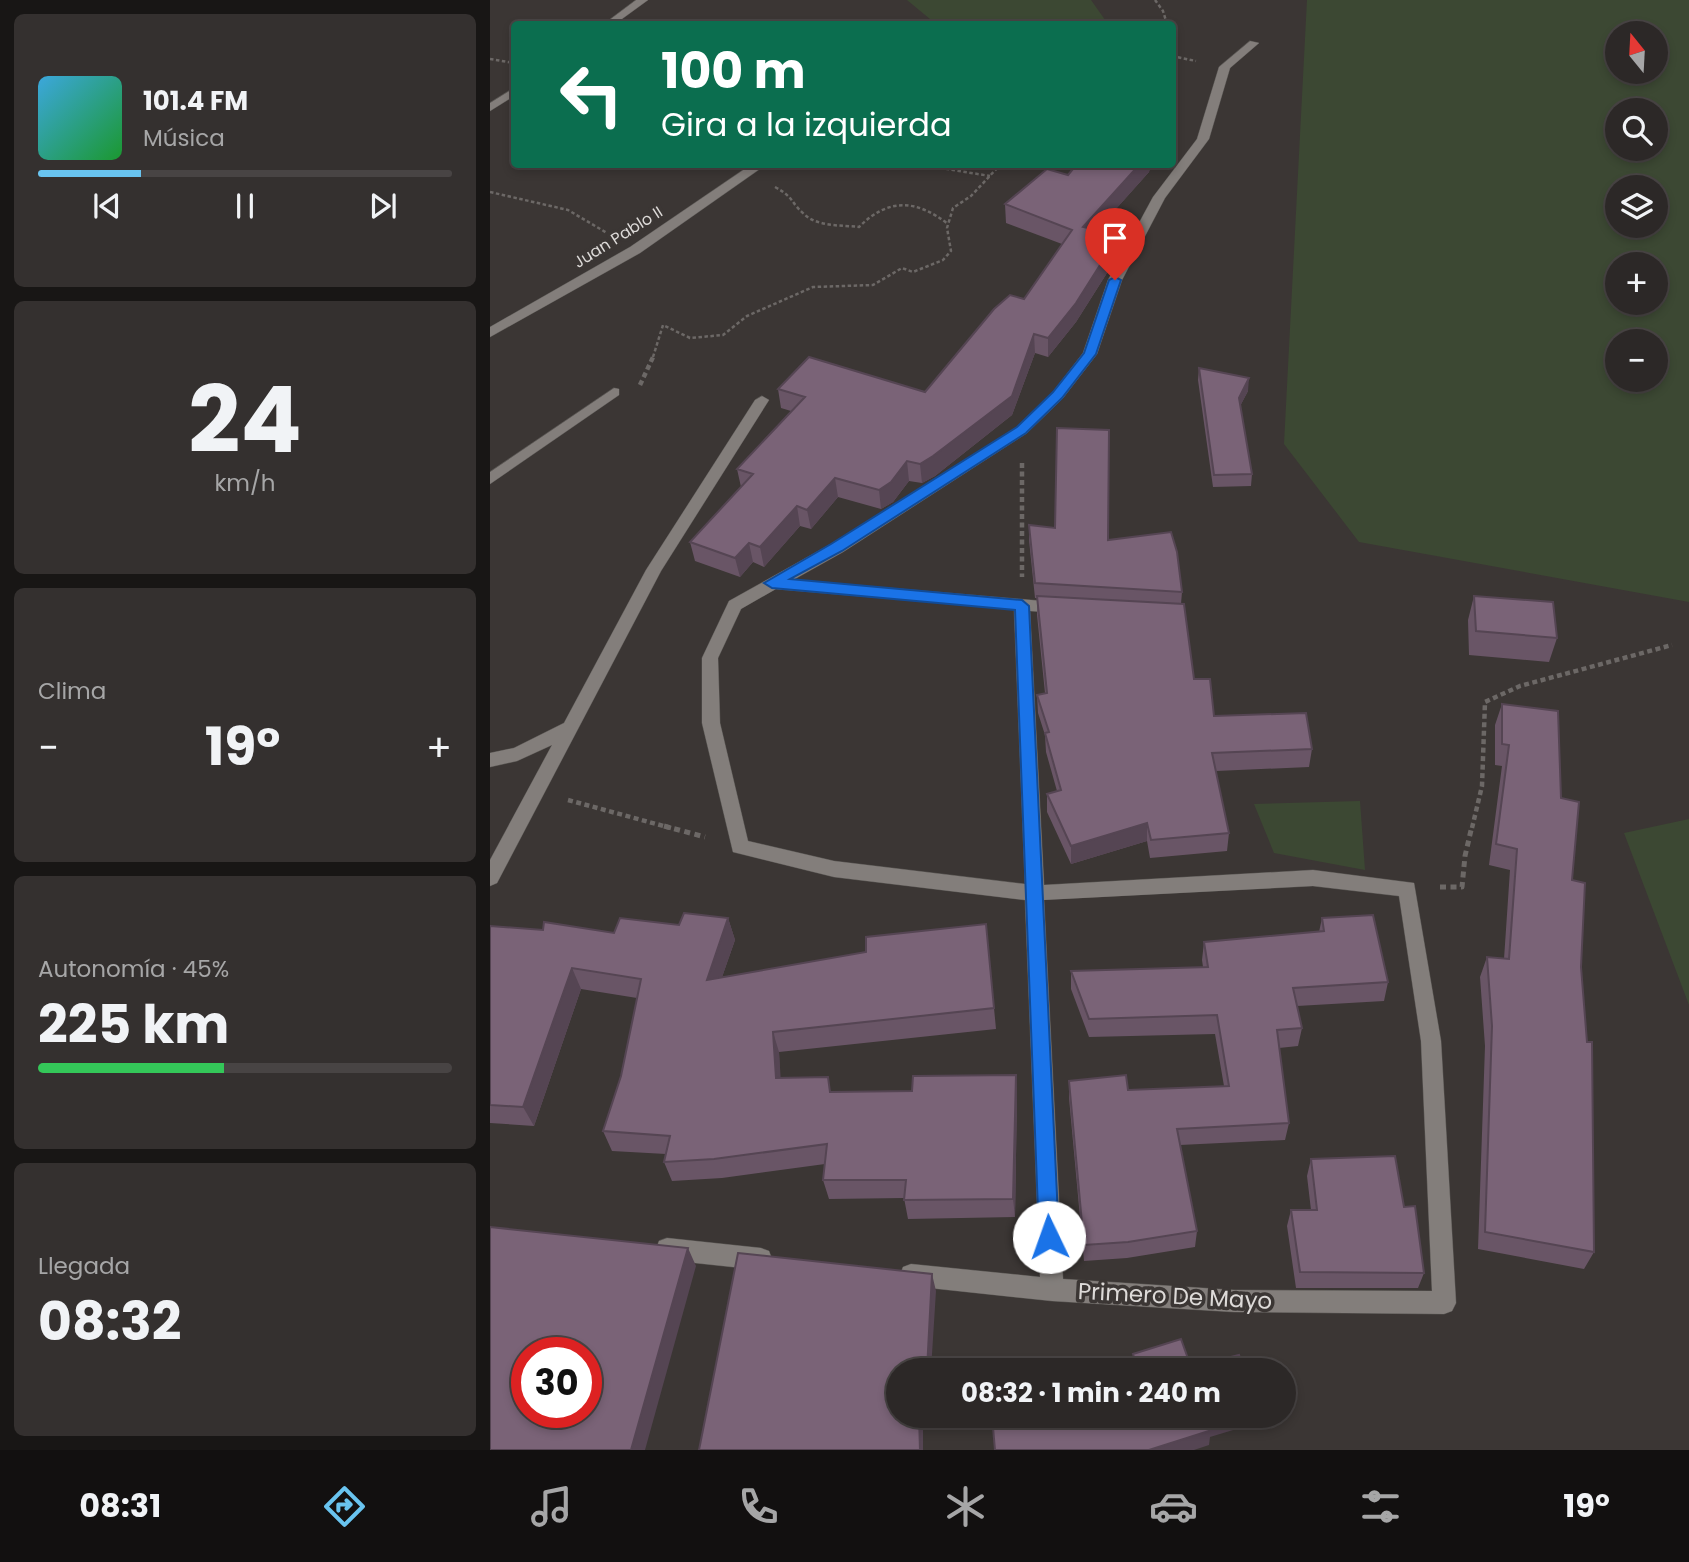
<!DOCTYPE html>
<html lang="es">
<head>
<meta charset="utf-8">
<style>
	body { margin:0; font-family:Poppins,sans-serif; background:#34302f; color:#f1f3f6; height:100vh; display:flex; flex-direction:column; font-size:26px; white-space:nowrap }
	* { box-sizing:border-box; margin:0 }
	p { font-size:23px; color:#a6a6a7 }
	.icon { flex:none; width:38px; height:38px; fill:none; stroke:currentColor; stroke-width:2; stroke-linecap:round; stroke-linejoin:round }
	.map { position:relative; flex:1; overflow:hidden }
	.sheet { display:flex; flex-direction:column; gap:14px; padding:14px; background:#181615; width:490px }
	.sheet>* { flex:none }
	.top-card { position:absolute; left:21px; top:21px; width:665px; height:147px; border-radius:7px; box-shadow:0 4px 10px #0003,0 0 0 2px #484444; background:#0b6e4f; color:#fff; overflow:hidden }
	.needle { width:46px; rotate:342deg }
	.buttons { position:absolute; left:1115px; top:21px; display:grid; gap:14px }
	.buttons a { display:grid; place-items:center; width:63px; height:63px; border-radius:50%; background:#2c2827; box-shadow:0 4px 10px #0003,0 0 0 2px #484444; font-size:35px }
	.speed { position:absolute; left:21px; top:1337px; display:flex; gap:14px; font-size:35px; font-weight:700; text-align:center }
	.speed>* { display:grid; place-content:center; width:91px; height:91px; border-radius:50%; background:#2c2827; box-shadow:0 4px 10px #0003,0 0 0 2px #484444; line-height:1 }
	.speed .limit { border:10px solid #d22; background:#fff; color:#111 }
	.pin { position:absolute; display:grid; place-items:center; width:60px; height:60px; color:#fff; margin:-72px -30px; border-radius:50% 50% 50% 0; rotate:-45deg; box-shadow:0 0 7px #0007 }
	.pin .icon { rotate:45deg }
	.me { position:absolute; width:77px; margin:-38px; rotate:357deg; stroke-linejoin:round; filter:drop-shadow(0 0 5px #0008) }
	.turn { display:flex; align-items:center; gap:24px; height:147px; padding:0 35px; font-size:32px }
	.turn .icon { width:91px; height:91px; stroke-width:2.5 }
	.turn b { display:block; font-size:49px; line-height:60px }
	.big { font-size:52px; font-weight:700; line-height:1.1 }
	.sheet .tile { flex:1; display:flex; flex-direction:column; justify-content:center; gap:10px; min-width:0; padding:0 24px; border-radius:10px; background:#34302f }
	.sheet .dial { align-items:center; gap:0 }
	.dial b { font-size:91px; line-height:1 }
	.song { display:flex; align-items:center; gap:21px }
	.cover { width:84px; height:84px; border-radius:10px; background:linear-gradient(135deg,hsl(200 70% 55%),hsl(130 70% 35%)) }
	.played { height:7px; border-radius:4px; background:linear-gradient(90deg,#69c4f0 25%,#484444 25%) }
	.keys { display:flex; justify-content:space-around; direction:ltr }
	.heat { display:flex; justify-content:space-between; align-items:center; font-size:38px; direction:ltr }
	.charge { height:10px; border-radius:5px; background:linear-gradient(90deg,#34c759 45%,#484444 0) }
	.trip { position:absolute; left:396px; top:1358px; width:410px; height:70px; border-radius:35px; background:#2c2827; box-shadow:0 4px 10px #0003,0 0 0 2px #484444; font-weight:700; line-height:70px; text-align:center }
	.tab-bar { display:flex; height:112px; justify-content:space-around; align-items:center; background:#121010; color:#a6a6a7 }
	.tab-bar .icon { width:49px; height:49px }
	.tab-bar .active { color:#69c4f0 }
	.tab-bar b { font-size:32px; color:#f1f3f6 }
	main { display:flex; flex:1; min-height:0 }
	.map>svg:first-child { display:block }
	.green { fill:#3c4833; fill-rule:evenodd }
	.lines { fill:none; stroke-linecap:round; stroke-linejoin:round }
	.minor-casing { stroke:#565350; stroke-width:1 }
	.path-far2 { stroke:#6c6866; stroke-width:2.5; stroke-dasharray:3.5 2.5; stroke-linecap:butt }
	.path-far1 { stroke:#6c6866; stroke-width:4.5; stroke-dasharray:5 3.5; stroke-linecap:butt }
	.path { stroke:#6c6866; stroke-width:5; stroke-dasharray:6 4.5; stroke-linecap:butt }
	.minor { fill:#837e7b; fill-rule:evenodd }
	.wall { fill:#695566 }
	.shaded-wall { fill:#554553 }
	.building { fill:#7a6377; stroke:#554553; stroke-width:2; fill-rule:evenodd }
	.route { fill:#1a73e8; stroke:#114b97; stroke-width:2 }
	.labels { text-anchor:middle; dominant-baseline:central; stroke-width:7; stroke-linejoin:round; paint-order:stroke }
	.far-street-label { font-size:16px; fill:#dddad8; stroke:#3b3634 }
	.near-street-label { font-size:23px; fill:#dddad8; stroke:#3b3634 }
</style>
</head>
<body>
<main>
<section class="sheet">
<div class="tile">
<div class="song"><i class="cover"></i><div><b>101.4 FM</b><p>Música</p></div></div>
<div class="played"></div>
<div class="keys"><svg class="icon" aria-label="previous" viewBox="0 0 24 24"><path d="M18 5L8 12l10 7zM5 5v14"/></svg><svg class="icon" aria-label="pause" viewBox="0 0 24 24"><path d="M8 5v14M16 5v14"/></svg><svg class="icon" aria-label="next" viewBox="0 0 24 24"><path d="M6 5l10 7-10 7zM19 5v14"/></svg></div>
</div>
<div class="tile dial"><b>24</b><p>km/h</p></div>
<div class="tile"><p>Clima</p>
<div class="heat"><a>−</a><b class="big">19°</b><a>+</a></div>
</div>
<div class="tile"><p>Autonomía · 45%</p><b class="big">225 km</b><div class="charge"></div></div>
<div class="tile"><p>Llegada</p><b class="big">08:32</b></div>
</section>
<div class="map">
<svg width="1199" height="1450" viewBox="0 0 1199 1450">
	<rect width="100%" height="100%" fill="#3b3634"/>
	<!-- green -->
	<path class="green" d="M 417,0 L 601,0 L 618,24 L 446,24 Z
		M 817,0 L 1199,0 L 1199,602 L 869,542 L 794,444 ZM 1127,33 L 1166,33 L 1166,72 L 1127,72 ZM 1127,110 L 1166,110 L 1166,149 L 1127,149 ZM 1127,187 L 1166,187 L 1166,226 L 1127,226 ZM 1127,264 L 1166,264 L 1166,303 L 1127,303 ZM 1127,341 L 1166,341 L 1166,380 L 1127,380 Z
		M 870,801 L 875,870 L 784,853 L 764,804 Z
		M 1199,819 L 1199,1005 L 1134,833 Z"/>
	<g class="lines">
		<defs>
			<path id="minor" d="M 146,0 L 158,0 L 125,24 L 114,24 Z
				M 760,41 L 769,43 L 740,68 L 719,139 L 675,198 L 632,280 L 607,354 L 573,398 L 537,433 L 353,552 L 303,580 L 577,603 L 579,607 L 571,613 L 540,611 L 554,885 L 823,870 L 924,883 L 951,1041 L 966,1303 L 962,1311 L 954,1314 L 744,1312 L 562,1301 L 421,1286 L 413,1283 L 410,1275 L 413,1267 L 421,1264 L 550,1277 L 535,900 L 344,877 L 243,852 L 212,723 L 212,658 L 239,601 L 341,544 L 527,427 L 563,392 L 593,353 L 618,280 L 663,197 L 707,139 L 729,67 ZM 286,589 L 524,609 L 535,884 L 344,861 L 258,841 L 230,723 L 228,658 L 251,609 ZM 823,886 L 909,896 L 931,1041 L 942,1291 L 744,1290 L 573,1279 L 554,900 Z
				M 24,88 L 24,96 L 0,111 L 0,103 Z
				M 262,164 L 277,164 L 150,253 L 0,337 L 0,327 L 140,247 Z
				M 124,388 L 129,389 L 129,395 L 0,484 L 0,472 Z
				M 272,396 L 279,400 L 171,571 L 7,883 L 0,886 L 0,860 L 62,745 L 27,761 L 0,767 L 0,753 L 24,748 L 74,723 L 156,570 L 265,400 Z
				M 177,1238 L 271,1248 L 279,1251 L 282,1259 L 279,1267 L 271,1270 L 177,1260 L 169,1257 L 166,1249 L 169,1241 Z"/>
		</defs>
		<!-- minor casing -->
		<use href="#minor" class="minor-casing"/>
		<!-- path-far2 -->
		<path class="path-far2" d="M 665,0 L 673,11 L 677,24
			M 682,56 L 706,61
			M 0,59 L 24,63
			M 426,164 L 500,176
			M 285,187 C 305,198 300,202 314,214 C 327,227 352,225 369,227 C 399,197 427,200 458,224
			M 0,192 L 78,210 L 117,233
			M 163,357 L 173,325 L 200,338 L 233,335 L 257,316 L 323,287 L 383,285 L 412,268 L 423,272 L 453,260 L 461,251 L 457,228 L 463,208 L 481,196 L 511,164"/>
		<!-- path-far1 -->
		<path class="path-far1" d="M 150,385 L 164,355
			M 532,463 L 532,577
			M 78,800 L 181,828
			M 982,828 L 992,786 L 995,702 L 1030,686 L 1182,645"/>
		<!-- path -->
		<path class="path" d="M 174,826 L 215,837
			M 950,887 L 972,887 L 975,856 L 982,826"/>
		<!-- minor -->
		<use href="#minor" class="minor"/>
	</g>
	<!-- wall -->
	<path class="wall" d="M 660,168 L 659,172 L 607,230 L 629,254 L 586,322 L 558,357 L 545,353 L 522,415 L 445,476 L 432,483 L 419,481 L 403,502 L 391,509 L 348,497 L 321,529 L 310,526 L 274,567 L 263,562 L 250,577 L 205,561 L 200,542 L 251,487 L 247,469 L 301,411 L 291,408 L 288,389 L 435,392 L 534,299 L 572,244 L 516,223 L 515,204 L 578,175 Z
		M 709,368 L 758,391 L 750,406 L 762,474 L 761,486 L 723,487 L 708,380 Z
		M 539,525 L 618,540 L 692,592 L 691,604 L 704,679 L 724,716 L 822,749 L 819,767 L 726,771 L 739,833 L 737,851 L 660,858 L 657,841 L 581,864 L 557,812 L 557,794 L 567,791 L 556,752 L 555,735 L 548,713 L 547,695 L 555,693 L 547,615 L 547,598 L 545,598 L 539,540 Z
		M 984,596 L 1067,638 L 1059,662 L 979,655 L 978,620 Z
		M 1012,704 L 1071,798 L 1082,880 L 1091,967 L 1104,1252 L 1094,1269 L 988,1249 L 995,1046 L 990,977 L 997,957 L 1014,959 L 1020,870 L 999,865 L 1012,766 L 1005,765 L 1005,725 Z
		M 238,918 L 245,940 L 232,977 L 376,952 L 496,924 L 506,1029 L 289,1052 L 290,1078 L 342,1092 L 422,1091 L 526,1075 L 527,1095 L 525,1217 L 418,1219 L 414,1198 L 339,1199 L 333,1180 L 335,1164 L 232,1178 L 182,1181 L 174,1162 L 176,1154 L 122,1151 L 113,1131 L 131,1076 L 147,998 L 91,989 L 44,1126 L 0,1123 L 0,926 L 53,930 L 124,933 L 189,925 Z
		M 832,918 L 898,982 L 894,1001 L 807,1006 L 812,1028 L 808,1046 L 789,1048 L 799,1123 L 795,1140 L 690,1145 L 707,1231 L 705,1247 L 637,1258 L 594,1261 L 579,1098 L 579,1081 L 638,1090 L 734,1086 L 725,1034 L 599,1037 L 581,989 L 581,971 L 713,967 L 712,960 L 714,942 L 829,932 Z
		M 821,1159 L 914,1207 L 934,1273 L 928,1288 L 806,1288 L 797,1226 L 801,1210 L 821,1210 L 817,1176 Z
		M 643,1354 L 701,1367 L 754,1370 L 642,1370 Z"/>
	<!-- shaded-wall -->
	<path class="shaded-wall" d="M 650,164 L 663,164 L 660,168 L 659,172 L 593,246 L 593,227 Z
		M 629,235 L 629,254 L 586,322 L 558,357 L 558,338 Z
		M 544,334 L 545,353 L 522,415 L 445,476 L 432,483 L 430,464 Z
		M 759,378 L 758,391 L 748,410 L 749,398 Z
		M 417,461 L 419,481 L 403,502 L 391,509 L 389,490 Z
		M 345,478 L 348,497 L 321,529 L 317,510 Z
		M 307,506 L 310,526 L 274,567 L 270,547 Z
		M 259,543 L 263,562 L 250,577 L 245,558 Z
		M 657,823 L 657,841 L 581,864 L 581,846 Z
		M 238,918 L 245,940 L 224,1000 L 217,980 Z
		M 82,968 L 91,989 L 44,1126 L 33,1107 Z
		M 283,1032 L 289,1052 L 292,1098 L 286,1078 Z
		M 526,1075 L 527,1095 L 525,1217 L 523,1199 Z
		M 198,1248 L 206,1266 L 155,1450 L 141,1450 Z
		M 442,1274 L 446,1291 L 441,1370 L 437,1370 Z
		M 429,1416 L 433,1416 L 433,1450 L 430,1450 Z
		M 742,1416 L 765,1416 L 763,1424 L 720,1437 L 719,1445 L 704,1450 L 659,1450 L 719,1423 Z"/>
	<!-- building -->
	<path class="building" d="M 587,164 L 650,164 L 593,227 L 629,235 L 586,303 L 558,338 L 544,334 L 522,396 L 443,456 L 430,464 L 417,461 L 401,482 L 389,490 L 345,478 L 317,510 L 307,506 L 270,547 L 259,543 L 245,558 L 200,542 L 263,474 L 247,469 L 315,397 L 288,389 L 319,357 L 435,392 L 504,309 L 520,295 L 534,299 L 582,230 L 515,204 L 557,169 L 578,175 Z
		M 709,368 L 759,378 L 749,398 L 762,474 L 724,475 Z
		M 567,428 L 619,430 L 618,540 L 681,532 L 687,552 L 692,592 L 545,583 L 539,525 L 565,528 Z
		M 547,596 L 694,604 L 704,679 L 720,679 L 724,716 L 816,713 L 822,749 L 722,753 L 739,833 L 661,840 L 657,823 L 581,846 L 557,794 L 571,790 L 555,733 L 559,732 L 547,695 L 557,693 Z
		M 984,596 L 1063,602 L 1067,638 L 986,631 Z
		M 1012,704 L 1068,711 L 1071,798 L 1089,802 L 1082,880 L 1095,883 L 1091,967 L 1097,1042 L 1102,1042 L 1104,1252 L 995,1232 L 1002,1026 L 997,957 L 1019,959 L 1027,849 L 1006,844 L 1019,745 L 1012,744 Z
		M 194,913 L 238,918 L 217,980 L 376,952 L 376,937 L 496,924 L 504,1008 L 283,1032 L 286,1078 L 338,1077 L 340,1092 L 422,1091 L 423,1076 L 526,1075 L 523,1199 L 414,1200 L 416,1180 L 333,1180 L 337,1144 L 224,1159 L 174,1162 L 180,1136 L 113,1131 L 131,1076 L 151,979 L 82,968 L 33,1107 L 0,1105 L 0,926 L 53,930 L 54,922 L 124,933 L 130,918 L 189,925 Z
		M 883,915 L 898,982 L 803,988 L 812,1028 L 787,1030 L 799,1123 L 687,1129 L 707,1231 L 638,1242 L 594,1245 L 579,1081 L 636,1075 L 638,1090 L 739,1086 L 727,1015 L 599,1019 L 581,971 L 718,967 L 714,942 L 834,931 L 832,918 Z
		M 905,1156 L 914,1207 L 925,1206 L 934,1273 L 810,1272 L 801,1210 L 827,1210 L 821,1159 Z
		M 0,1227 L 198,1248 L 141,1450 L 0,1450 ZM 37,1353 L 96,1353 L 96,1412 L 37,1412 Z
		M 248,1253 L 442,1274 L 437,1370 L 408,1370 L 408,1416 L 429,1416 L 430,1450 L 209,1450 Z
		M 691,1339 L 701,1367 L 749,1355 L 754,1370 L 648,1370 L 643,1354 Z
		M 502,1416 L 742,1416 L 719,1423 L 722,1430 L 659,1450 L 505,1450 Z"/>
	<!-- route -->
	<path class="route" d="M 625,277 L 631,280 L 606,354 L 572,398 L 536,433 L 352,551 L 300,579 L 532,600 L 539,606 L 569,1237 L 566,1244 L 559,1247 L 552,1244 L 549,1237 L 525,610 L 282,588 L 274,583 L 341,544 L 527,427 L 563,392 L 594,353 L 619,280 Z"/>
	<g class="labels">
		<!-- far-street labels -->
		<g class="far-street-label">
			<text transform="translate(128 237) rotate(-32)">Juan Pablo II</text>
		</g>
		<!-- near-street labels -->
		<g class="near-street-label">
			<text transform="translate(685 1296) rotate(3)">Primero De Mayo</text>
		</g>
	</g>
</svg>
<div class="buttons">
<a><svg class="needle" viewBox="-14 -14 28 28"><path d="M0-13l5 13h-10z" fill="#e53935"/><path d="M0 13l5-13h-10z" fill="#a6a6a7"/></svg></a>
<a><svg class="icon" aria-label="search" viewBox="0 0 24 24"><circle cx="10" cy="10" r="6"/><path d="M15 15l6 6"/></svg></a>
<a><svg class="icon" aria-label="layers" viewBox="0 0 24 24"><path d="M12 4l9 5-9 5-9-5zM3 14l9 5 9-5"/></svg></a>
<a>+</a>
<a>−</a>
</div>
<div class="speed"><div class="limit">30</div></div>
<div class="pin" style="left:625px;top:280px;background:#d93025"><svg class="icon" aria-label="arrive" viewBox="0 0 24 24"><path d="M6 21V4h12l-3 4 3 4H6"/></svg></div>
<svg class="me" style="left:559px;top:1237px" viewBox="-20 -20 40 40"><circle r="19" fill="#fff"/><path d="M0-13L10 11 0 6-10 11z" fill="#1a73e8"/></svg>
<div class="trip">08:32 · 1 min · 240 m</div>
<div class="top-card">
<div class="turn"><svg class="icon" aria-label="left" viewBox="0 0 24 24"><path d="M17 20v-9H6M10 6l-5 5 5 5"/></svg><div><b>100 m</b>Gira a la izquierda</div></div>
</div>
</div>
</main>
<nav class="tab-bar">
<b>08:31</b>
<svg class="icon active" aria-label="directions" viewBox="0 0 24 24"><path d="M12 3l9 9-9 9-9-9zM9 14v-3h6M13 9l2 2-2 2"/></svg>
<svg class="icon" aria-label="music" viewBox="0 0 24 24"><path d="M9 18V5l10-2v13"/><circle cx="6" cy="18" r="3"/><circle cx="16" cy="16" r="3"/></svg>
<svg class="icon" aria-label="phone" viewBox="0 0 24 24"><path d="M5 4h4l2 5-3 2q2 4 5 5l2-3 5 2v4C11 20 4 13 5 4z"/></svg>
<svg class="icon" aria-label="climate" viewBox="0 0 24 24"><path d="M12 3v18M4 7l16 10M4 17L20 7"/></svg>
<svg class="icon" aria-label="car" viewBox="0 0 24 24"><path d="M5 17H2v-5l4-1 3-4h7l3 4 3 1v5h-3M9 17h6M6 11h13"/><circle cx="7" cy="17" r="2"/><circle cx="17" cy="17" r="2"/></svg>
<svg class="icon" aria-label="filters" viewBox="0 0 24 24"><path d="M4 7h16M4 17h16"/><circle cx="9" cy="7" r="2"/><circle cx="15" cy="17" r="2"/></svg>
<b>19°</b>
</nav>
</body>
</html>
